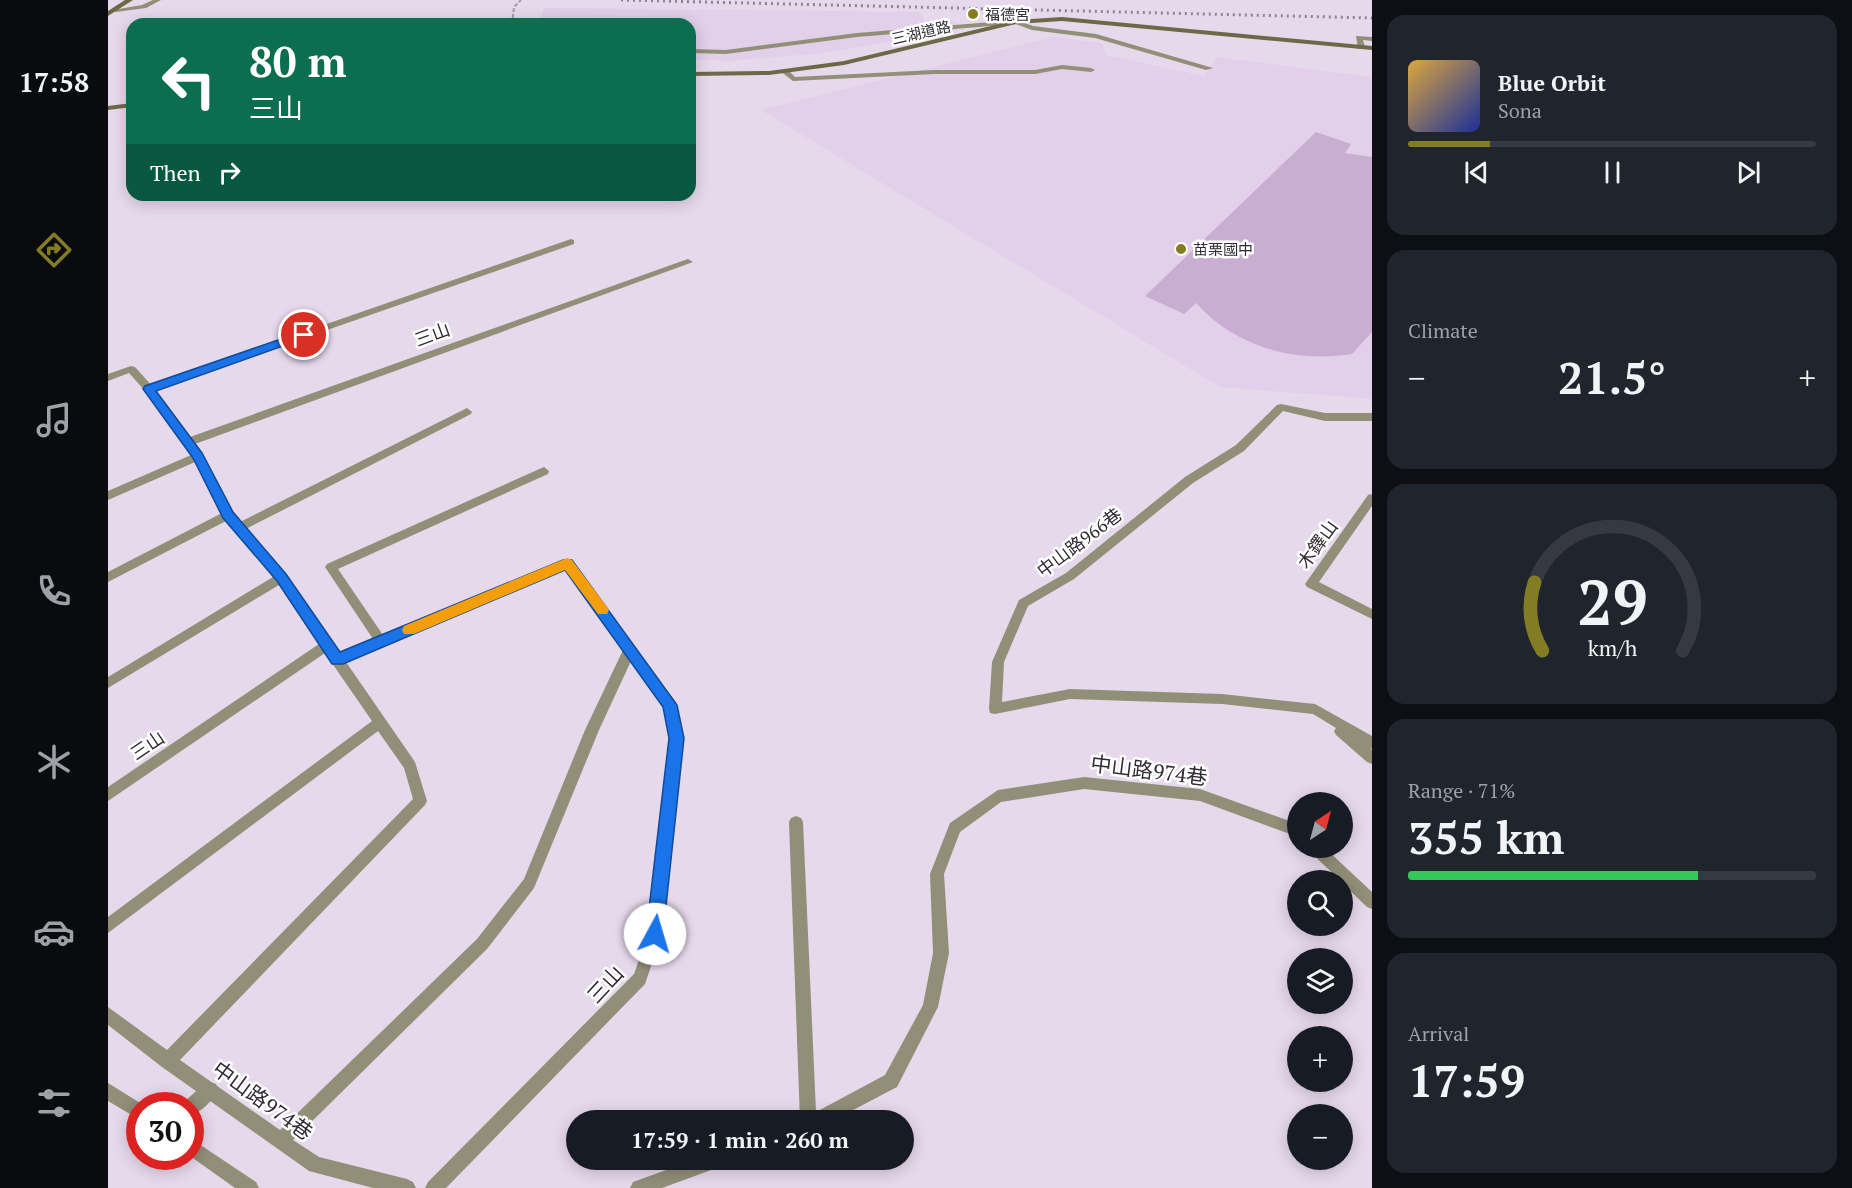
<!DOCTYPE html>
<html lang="en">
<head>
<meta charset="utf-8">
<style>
	body { margin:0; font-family:"PT Serif","Noto Sans TC",serif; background:#20242c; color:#f1f3f6; height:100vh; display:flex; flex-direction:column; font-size:22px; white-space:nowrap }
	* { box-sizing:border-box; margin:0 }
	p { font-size:20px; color:#9ea1a6 }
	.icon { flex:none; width:33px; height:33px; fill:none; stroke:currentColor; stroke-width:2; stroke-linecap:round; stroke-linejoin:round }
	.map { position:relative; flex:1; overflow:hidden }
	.panel { display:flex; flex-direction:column; gap:15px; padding:15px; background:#0d0f14; width:480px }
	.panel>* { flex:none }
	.guide { position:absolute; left:18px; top:18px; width:570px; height:183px; border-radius:18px; box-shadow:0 3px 15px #0003; background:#0b6e4f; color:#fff; overflow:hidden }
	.needle { width:39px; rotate:36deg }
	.tools { position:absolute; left:1179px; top:792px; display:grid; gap:12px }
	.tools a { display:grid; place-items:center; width:66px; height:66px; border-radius:50%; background:#171b24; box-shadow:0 3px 15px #0003; font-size:30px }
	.speed { position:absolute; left:18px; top:1092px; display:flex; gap:12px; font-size:30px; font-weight:700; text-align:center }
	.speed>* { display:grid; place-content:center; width:78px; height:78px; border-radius:50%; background:#171b24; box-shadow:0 3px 15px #0003; line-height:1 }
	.speed .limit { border:9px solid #d22; background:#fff; color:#111 }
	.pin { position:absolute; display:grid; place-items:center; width:51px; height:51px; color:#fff; margin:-26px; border:3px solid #fff; border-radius:50%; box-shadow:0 2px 6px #0007 }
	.me { position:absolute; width:66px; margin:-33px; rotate:6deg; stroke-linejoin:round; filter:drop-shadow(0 0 4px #0008) }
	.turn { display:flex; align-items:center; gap:21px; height:126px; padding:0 24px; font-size:27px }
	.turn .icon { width:78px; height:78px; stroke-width:2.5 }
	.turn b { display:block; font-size:42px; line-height:51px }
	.then { display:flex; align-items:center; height:57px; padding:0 24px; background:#0003; gap:12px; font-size:22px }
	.big { font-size:45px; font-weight:700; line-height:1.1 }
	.panel .card { flex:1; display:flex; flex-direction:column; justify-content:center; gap:9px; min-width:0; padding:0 21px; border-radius:18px; background:#20242c }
	.panel .dial { align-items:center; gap:0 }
	.dial svg { height:156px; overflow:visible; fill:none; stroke:#363941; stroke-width:7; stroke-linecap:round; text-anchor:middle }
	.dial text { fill:#f1f3f6; stroke:none }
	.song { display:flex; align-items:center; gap:18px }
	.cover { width:72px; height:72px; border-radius:9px; background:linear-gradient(135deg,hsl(40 70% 55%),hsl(230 70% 35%)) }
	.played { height:6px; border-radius:3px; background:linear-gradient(90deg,#847c23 20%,#363941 20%) }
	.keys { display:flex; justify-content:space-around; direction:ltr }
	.heat { display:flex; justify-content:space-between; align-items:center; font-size:33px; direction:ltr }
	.charge { height:9px; border-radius:4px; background:linear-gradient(90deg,#34c759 71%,#363941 0) }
	.trip { position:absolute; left:458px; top:1110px; width:348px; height:60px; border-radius:30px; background:#171b24; box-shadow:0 3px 15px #0003; font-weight:700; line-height:60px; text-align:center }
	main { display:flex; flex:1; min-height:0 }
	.tabs { display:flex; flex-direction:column; width:108px; justify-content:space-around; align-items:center; background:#090b0e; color:#9ea1a6 }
	.tabs .icon { width:42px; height:42px }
	.tabs .selected { color:#847c23 }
	.tabs b { font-size:27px; color:#f1f3f6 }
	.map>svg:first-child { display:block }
	.built { fill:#e2cfe9 }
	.green { fill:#c8afd2 }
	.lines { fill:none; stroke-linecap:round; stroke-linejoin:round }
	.path { stroke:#a499a8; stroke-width:2; stroke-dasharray:4 2; stroke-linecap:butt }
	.lane { fill:#918f78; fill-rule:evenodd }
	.street { fill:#918f78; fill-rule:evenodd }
	.secondary { fill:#6c6946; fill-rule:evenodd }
	.rail { stroke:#8e8491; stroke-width:3; stroke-dasharray:2 4; stroke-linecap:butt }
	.route { fill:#1a73e8; stroke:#114b97; stroke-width:1.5 }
	.slow { fill:#f59e0b }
	.poi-dot { fill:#847c23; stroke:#fff; stroke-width:2 }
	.labels { text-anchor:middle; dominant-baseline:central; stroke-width:5; stroke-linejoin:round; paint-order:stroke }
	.far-poi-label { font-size:15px; fill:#312c33; stroke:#fff; text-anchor:start }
	.far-street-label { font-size:15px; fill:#312c33; stroke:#fff }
	.street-label { font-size:18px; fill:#312c33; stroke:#fff }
	.near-street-label { font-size:21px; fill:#312c33; stroke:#fff }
</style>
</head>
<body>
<main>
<nav class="tabs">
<b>17:58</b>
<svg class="icon selected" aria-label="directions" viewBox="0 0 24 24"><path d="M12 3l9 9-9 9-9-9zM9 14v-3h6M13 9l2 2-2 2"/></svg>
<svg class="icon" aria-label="music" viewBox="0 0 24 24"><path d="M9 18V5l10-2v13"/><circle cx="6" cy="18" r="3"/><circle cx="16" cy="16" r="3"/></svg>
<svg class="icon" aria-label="phone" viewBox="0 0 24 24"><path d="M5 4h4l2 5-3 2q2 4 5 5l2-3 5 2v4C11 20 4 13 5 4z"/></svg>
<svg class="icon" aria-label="climate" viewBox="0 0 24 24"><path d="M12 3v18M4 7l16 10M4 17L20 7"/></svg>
<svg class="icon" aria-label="car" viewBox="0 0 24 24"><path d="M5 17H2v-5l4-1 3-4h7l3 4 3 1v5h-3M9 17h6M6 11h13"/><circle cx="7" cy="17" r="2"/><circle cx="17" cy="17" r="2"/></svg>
<svg class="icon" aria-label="filters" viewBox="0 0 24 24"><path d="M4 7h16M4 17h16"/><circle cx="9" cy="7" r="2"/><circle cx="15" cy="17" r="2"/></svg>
</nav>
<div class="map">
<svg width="1264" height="1188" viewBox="0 0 1264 1188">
	<rect width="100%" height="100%" fill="#e7d9ec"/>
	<!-- built -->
	<path class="built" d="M 436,8 L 813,12 L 816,20 L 840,19 L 852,25 L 848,31 L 716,53 L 621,61 L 582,59 L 582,24 L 432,24 Z
		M 945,37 L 994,43 L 998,55 L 1096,76 L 1109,57 L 1264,77 L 1264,399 L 1112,387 L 653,110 Z"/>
	<!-- green -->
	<path class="green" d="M 1208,132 L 1243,144 L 1237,153 L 1264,157 L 1264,332 L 1244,354 C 1187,363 1127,347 1088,303 L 1076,314 L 1037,296 Z"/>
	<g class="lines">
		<!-- path -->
		<path class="path" d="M 404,24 L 406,7 L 413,0"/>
		<!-- lane -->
		<path class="lane" d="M 45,0 L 53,0 L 38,8 L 8,12 L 5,10 L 34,5 Z
			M 908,20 L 925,26 L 988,34 L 1105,68 L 1098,70 L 987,38 L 924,30 L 907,24 L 749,37 L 618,54 L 582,53 L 582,49 L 618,50 L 749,33 Z
			M 1248,36 L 1264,37 L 1264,41 L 1255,40 L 1257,47 L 1250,49 Z
			M 954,65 L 983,68 L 987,70 L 983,72 L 954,69 L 927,74 L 826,74 L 685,81 L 672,71 L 679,69 L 687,77 L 826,70 L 927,70 Z
			M 23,366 L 27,367 L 45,387 L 45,391 L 37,391 L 21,373 L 0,381 L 0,374 Z
			M 1173,404 L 1217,413 L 1264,413 L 1264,421 L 1217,421 L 1175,411 L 1136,451 L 1085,483 L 966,579 L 920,606 L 896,662 L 894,702 L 962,689 L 1114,694 L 1207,704 L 1264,736 L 1264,749 L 1262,748 L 1264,750 L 1264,764 L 1259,762 L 1228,735 L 1226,731 L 1228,728 L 1205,714 L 1114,704 L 962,699 L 887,714 L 882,713 L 881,709 L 884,662 L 911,600 L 958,573 L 1077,477 L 1128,445 L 1169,405 Z
			M 359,408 L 364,412 L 363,414 L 134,531 L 130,532 L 124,528 L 126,525 Z
			M 90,452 L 95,456 L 94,459 L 0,500 L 0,491 Z
			M 436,467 L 441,471 L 440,474 L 230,569 L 279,641 L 277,645 L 269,645 L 217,567 L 219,564 Z
			M 1264,494 L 1264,506 L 1211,582 L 1264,609 L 1264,619 L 1199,587 L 1197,584 L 1260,495 Z
			M 102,1082 L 108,1084 L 110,1090 C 106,1100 93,1112 82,1116 L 82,1106 L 75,1106 L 76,1102 L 96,1084 Z
			M 0,1083 L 37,1106 L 32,1106 L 32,1120 L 0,1101 Z
			M 82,1138 L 148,1182 L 151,1188 L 127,1188 L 82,1156 Z"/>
		<!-- street -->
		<path class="street" d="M 463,239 L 466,240 L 466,244 L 47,390 L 82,437 L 577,260 L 580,259 L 585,262 L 87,444 L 95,456 L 124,513 L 177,575 L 232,653 L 459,559 L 463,560 L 567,701 L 575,737 L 554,934 L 537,984 L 338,1188 L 317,1188 L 320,1182 L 526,974 L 540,934 L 561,737 L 556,707 L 523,661 L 491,730 L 426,888 L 379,949 L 185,1140 L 211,1157 L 299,1179 L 305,1182 L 308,1188 L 265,1188 L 201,1171 L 54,1067 L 0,1025 L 0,1007 L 59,1050 L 305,799 L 296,768 L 270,731 L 0,933 L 0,917 L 264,721 L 217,653 L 0,801 L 0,787 L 211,644 L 171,585 L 0,688 L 0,677 L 165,577 L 118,521 L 0,582 L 0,572 L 114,513 L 85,458 L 36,389 L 37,387 ZM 457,569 L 515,650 L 477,730 L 416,879 L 369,939 L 172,1130 L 72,1060 L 317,805 L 319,801 L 307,762 L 238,662 Z
			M 976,777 L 1092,789 L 1190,824 L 1190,837 L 1092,801 L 976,789 L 893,802 L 852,832 L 836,874 L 841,953 L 830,1007 L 789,1087 L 726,1120 L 692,1120 L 681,822 L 683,818 L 688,816 L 693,818 L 695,822 L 708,1112 L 777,1075 L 815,1005 L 825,953 L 822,874 L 842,823 L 890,790 Z
			M 1201,848 L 1217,848 L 1264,892 L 1264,909 L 1259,907 L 1234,883 L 1234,880 L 1232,880 L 1203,853 Z
			M 586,1160 L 616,1160 L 614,1166 L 554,1188 L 522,1188 L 525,1182 Z"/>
		<!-- secondary -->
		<path class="secondary" d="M 17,0 L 25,0 L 0,16 L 0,11 Z
			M 954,17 L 1264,46 L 1264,50 L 954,21 L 908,24 L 736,65 L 661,75 L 582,76 L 582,72 L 661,71 L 736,61 L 908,20 Z
			M 24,103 L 24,107 L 0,110 L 0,106 Z"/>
		<!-- rail -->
		<path class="rail" d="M 513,0 L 1264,18"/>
	</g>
	<!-- route -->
	<path class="route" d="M 196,331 L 200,332 L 200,337 L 48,391 L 94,453 L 125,512 L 178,574 L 232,652 L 455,560 L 464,560 L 569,705 L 576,738 L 555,934 L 553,940 L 547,942 L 541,940 L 538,934 L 561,738 L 555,707 L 457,570 L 235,664 L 224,664 L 169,581 L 115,518 L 85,458 L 35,389 L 37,386 Z"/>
	<!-- slow -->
	<path class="slow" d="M 459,558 L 464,560 L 499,607 L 501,610 L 499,614 L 490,614 L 457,570 L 306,634 L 296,634 L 294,630 L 296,626 Z"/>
	<!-- markers -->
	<g class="poi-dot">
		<circle cx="865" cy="14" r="6"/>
		<circle cx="1073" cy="249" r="6"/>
	</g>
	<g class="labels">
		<!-- far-poi labels -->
		<g class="far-poi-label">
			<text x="877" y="14">福德宮</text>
			<text x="1085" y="249">苗栗國中</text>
		</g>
		<!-- far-street labels -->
		<g class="far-street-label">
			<text transform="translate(813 32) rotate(-13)">三湖道路</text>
		</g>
		<!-- street labels -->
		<g class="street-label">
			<text transform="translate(324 334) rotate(-20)">三山</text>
			<text transform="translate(971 542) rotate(-37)">中山路966巷</text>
			<text transform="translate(1209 544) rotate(-54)">木鐸山</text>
			<text transform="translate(39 745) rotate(-34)">三山</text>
		</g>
		<!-- near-street labels -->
		<g class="near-street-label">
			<text transform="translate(1041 770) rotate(7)">中山路974巷</text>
			<text transform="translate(497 984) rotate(-47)">三山</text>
			<text transform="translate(155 1100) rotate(36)">中山路974巷</text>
		</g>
	</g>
</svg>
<div class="tools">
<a><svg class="needle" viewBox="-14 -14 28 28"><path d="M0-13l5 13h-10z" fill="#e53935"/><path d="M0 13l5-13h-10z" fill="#9ea1a6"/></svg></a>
<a><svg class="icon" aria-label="search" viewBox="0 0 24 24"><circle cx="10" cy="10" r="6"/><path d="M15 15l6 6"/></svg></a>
<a><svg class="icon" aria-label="layers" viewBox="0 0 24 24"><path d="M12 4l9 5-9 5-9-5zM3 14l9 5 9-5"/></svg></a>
<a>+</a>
<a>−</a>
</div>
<div class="speed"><div class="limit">30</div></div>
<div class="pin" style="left:196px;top:335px;background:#d93025"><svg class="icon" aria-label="arrive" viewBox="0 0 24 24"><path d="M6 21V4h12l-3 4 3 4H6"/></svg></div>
<svg class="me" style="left:547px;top:934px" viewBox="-20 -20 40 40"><circle r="19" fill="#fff"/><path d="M0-13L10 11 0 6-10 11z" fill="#1a73e8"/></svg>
<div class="trip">17:59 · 1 min · 260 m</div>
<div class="guide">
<div class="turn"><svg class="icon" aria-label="left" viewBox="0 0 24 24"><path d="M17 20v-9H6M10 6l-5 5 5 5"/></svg><div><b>80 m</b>三山</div></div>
<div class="then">Then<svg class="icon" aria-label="right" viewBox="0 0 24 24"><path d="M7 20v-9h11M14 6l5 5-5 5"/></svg></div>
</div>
</div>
<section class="panel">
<div class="card">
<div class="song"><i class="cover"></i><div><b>Blue Orbit</b><p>Sona</p></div></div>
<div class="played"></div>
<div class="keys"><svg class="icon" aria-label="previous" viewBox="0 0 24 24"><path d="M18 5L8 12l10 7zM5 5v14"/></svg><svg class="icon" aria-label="pause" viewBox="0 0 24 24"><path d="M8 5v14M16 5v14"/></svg><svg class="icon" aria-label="next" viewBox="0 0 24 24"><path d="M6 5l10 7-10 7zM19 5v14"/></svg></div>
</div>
<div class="card"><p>Climate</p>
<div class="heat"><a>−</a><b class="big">21.5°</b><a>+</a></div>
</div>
<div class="card dial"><svg viewBox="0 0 100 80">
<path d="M14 69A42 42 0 1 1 86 69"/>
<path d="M14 69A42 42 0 0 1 10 34" stroke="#847c23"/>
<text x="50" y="56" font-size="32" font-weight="700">29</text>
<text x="50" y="72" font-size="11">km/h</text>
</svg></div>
<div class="card"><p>Range · 71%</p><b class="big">355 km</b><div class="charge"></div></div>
<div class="card"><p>Arrival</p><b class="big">17:59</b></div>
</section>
</main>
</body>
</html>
